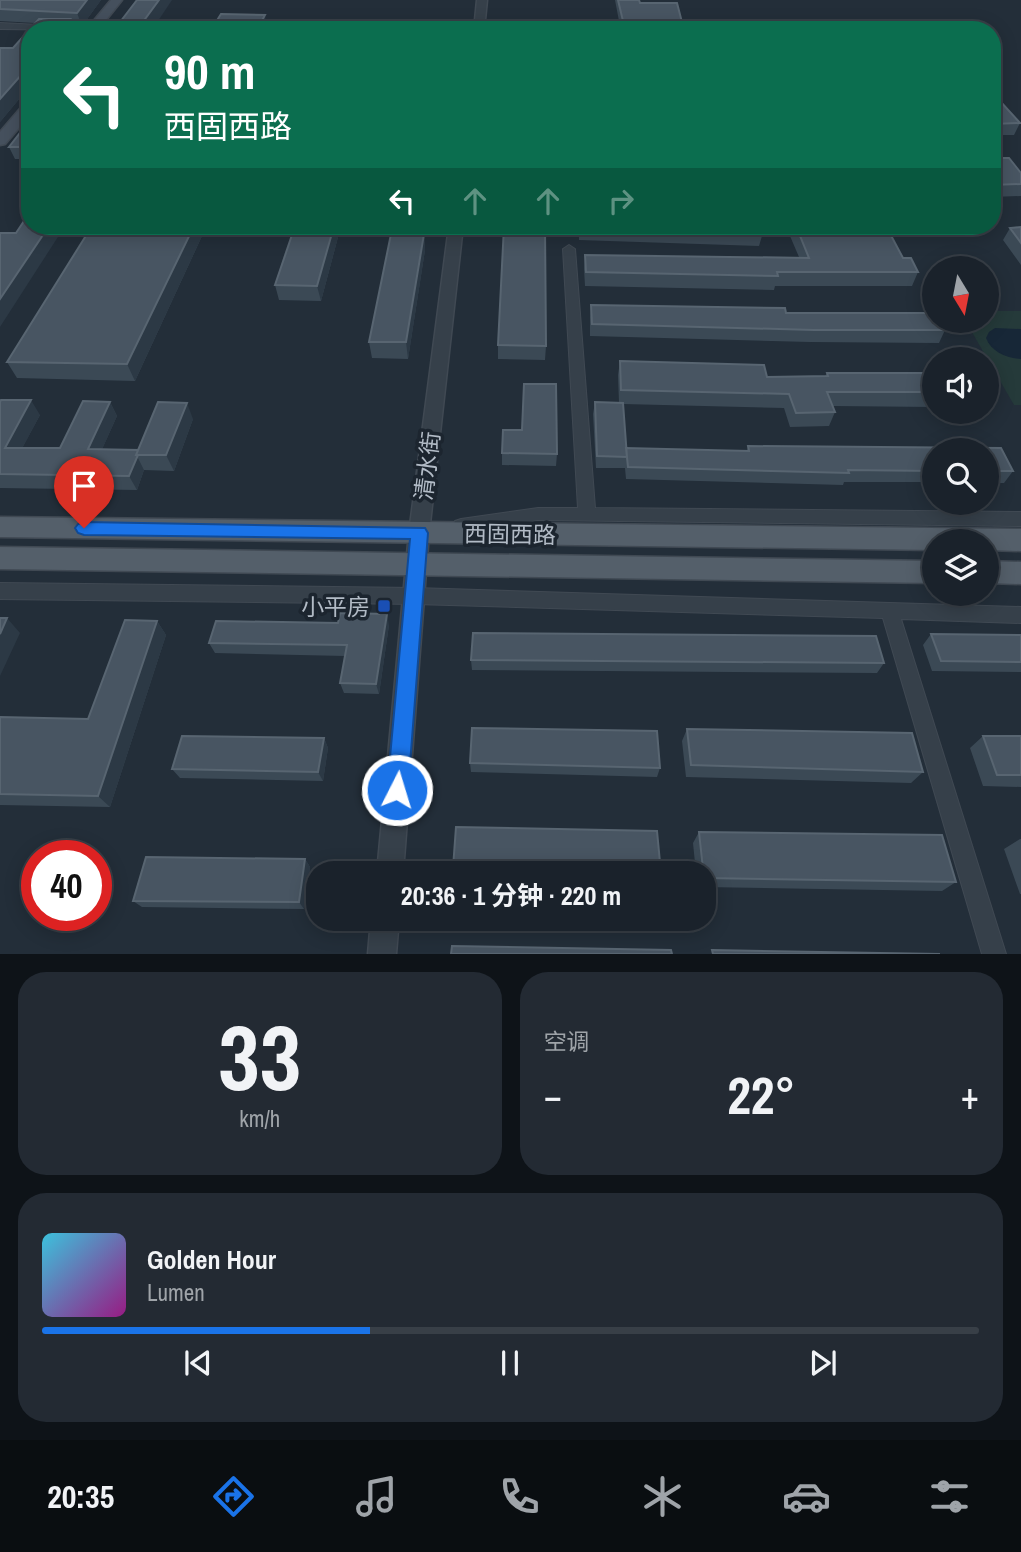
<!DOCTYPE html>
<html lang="zh">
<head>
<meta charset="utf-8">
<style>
	body { margin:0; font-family:"Archivo Narrow","Noto Sans SC",sans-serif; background:#232a33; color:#f1f3f6; height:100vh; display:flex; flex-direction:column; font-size:26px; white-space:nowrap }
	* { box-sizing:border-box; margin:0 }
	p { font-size:23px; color:#9fa4a9 }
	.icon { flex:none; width:38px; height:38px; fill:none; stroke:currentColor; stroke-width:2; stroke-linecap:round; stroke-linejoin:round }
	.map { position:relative; height:954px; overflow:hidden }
	.drawer { display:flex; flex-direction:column; gap:18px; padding:18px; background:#0e1318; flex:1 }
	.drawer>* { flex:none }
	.banner { position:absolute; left:21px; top:21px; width:980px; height:214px; border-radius:28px; box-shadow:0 4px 18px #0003,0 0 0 2px #383f47; background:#0b6e4f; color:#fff; overflow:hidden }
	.needle { width:46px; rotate:170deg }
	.controls { position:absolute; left:922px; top:256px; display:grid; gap:14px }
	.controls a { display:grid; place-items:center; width:77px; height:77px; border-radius:50%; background:#1a222b; box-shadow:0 4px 18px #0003,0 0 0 2px #383f47; font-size:35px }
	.speed { position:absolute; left:21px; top:840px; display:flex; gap:14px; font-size:35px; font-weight:700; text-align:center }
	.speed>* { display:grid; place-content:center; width:91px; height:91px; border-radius:50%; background:#1a222b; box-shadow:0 4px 18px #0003,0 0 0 2px #383f47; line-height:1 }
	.speed .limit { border:10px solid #d22; background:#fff; color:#111 }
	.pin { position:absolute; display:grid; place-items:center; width:60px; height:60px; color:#fff; margin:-72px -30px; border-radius:50% 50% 50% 0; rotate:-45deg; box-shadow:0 0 7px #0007 }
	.pin .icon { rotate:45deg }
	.me { position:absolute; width:77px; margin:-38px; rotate:5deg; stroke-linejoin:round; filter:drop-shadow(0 0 5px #0008) }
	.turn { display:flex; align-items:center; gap:24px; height:147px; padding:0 28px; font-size:32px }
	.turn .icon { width:91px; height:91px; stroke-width:2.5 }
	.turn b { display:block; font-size:49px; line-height:60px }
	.lanes { display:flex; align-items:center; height:66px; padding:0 28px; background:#0003; justify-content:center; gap:35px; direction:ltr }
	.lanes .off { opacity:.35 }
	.big { font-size:52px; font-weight:700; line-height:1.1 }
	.drawer .tile { flex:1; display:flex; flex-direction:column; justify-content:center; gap:10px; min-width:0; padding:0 24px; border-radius:28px; background:#232a33 }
	.drawer .dial { align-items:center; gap:0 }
	.dial b { font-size:91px; line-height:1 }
	.song { display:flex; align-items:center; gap:21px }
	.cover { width:84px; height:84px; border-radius:10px; background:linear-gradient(135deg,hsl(190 70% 55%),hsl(310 70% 35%)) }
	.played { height:7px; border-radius:4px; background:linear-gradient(90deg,#1a73e8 35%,#383f47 35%) }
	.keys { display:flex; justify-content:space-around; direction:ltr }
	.heat { display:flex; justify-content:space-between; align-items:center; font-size:38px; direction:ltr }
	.drawer .tiles { flex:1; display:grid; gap:18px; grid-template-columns:1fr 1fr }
	.tile:last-child { grid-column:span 2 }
	.trip { position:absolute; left:306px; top:861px; width:410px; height:70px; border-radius:28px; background:#1a222b; box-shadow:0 4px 18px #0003,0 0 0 2px #383f47; font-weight:700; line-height:70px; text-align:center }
	.tab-bar { display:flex; height:112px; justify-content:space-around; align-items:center; background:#0a0e11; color:#9fa4a9 }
	.tab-bar .icon { width:49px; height:49px }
	.tab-bar .current { color:#1a73e8 }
	.tab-bar b { font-size:32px; color:#f1f3f6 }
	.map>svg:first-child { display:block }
	.green { fill:#253a3a }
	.water { fill:#172737 }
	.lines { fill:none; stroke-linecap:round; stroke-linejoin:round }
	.minor-casing { stroke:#404953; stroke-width:2 }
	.tertiary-casing { stroke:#404953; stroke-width:3 }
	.secondary-casing { stroke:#404953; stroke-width:3 }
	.primary-casing { stroke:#404953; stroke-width:3 }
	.minor { fill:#36404a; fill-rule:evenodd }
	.tertiary { fill:#36404a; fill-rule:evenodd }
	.secondary { fill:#45505d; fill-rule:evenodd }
	.primary { fill:#545f6a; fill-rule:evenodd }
	.wall { fill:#3b4955 }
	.shaded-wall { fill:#2c3945 }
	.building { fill:#485562; stroke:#586571; stroke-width:2 }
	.route { fill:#1a73e8; stroke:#114b97; stroke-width:2 }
	.transit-dot { fill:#1a4fb4; stroke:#1c252f; stroke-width:2.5 }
	.labels { text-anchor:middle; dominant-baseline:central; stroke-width:7; stroke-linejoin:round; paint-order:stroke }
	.street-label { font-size:23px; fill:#b2bbc6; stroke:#1c252f }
	.poi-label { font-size:23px; fill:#b2bbc6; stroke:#1c252f; text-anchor:end }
</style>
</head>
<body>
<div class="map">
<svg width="1021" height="954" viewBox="0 0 1021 954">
	<rect width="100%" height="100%" fill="#232e39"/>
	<!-- green -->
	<path class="green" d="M 987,311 L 1021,311 L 1021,405 L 1014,405 L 965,320 L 987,320 Z"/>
	<!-- water -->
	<path class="water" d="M 995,328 L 1021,329 L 1021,359 C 1007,358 991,352 986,338 L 989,332 Z"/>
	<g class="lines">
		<defs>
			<path id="minor" d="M 0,23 L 79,27 L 83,30 L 0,29 Z
				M 569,245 L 575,249 L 595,508 L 1021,512 L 1021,526 L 538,520 L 461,533 L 455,531 L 453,526 L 455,521 L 461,519 L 538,508 L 578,508 L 563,249 Z
				M 0,583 L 415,588 L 1021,607 L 1021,623 L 901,619 L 1006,954 L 982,954 L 883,618 L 415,604 L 0,599 Z"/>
			<path id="tertiary" d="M 477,0 L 487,0 L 484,30 L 474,30 Z
				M 449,226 L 463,226 L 429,533 L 403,873 L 377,873 L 409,533 Z
				M 371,919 L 399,919 L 396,954 L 368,954 Z"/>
			<path id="secondary" d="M 111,0 L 122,0 L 98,30 L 86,30 Z
				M 30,102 L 30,115 L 5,144 L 0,145 L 0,132 L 25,103 Z"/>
			<path id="primary" d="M 0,517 L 1021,529 L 1021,551 L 987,550 L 987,541 L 934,541 L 934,550 L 0,537 Z
				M 0,547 L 934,561 L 934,583 L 0,569 Z
				M 987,561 L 1021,562 L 1021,584 L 987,583 Z"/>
		</defs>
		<!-- minor casing -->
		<use href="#minor" class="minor-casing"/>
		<!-- tertiary casing -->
		<use href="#tertiary" class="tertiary-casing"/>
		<!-- secondary casing -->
		<use href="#secondary" class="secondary-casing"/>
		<!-- primary casing -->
		<use href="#primary" class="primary-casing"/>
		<!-- minor -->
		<use href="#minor" class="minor"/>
		<!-- tertiary -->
		<use href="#tertiary" class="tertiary"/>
		<!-- secondary -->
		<use href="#secondary" class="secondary"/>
		<!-- primary -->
		<use href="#primary" class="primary"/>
	</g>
	<!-- wall -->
	<path class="wall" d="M 0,0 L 101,0 L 82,26 L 72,25 L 74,30 L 30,30 L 30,86 L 0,122 L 13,48 L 35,23 L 0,21 Z
		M 615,0 L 639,0 L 640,3 L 684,30 L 571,30 L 572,20 L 619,21 Z
		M 992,102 L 1020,123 L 1014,135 L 992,135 Z
		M 30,120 L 30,159 L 15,159 L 9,147 Z
		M 992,158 L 1021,173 L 1021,196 L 992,197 Z
		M 92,226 L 198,226 L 202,236 L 135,381 L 17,378 L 7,362 Z
		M 295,226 L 341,226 L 321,301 L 279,300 L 275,285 Z
		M 579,226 L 893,226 L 890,233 L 903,258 L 918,272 L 912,286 L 775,286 L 774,290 L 585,286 L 584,269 L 585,255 L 799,257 L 790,236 L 762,236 L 759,246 L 579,240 Z
		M 1021,227 L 1021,265 L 1003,240 L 1010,228 Z
		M 424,234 L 425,250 L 408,359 L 372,358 L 369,342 Z
		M 591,305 L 786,313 L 945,330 L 939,343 L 810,342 L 590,336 L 590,317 Z
		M 498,345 L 546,346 L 545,360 L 498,359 Z
		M 620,361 L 764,365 L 767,377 L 825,376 L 827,373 L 934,373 L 934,407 L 833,406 L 835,412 L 829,426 L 790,427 L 784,408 L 623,404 L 626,449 L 626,448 L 747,451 L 748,446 L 1001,448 L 1013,471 L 1004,483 L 987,483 L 987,450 L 934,450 L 934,482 L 844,482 L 843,485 L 626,479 L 625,468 L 596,468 L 593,414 L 595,402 L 619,403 L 618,375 Z
		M 0,402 L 40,415 L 22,448 L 60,448 L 110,402 L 117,416 L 102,449 L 138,450 L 193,419 L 174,471 L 144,470 L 137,490 L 0,488 Z
		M 522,430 L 557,454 L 556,466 L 502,465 L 502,453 Z
		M 157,621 L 166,635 L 110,807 L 0,805 L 0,717 L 88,719 Z
		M 389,625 L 379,694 L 344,693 L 340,683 L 345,656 L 215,653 L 209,643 Z
		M 473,633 L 884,663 L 877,673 L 472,670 L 471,660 Z
		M 931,634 L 1021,635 L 1021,672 L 932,671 L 923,645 Z
		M 687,729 L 923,772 L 911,783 L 686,777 L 682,741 Z
		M 983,736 L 1021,736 L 1021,787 L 983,786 L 970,748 Z
		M 324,738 L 328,748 L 323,781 L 180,778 L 172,769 Z
		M 470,763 L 660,768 L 657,777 L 471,772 Z
		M 699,832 L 956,882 L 942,891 L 704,887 L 704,873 L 696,873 L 693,843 Z
		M 1020,839 L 1021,839 L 1021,894 L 1020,894 L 1004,849 Z
		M 305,859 L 310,867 L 304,909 L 142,907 L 133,901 Z
		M 453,868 L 661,873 L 454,873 Z"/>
	<!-- shaded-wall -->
	<path class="shaded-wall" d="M 87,0 L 101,0 L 82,26 L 77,13 Z
		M 159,0 L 172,0 L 152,30 L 137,30 Z
		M 265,15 L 267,30 L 257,30 Z
		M 70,19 L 74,30 L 61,30 Z
		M 329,20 L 331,30 L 325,30 Z
		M 30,65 L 30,86 L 0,122 L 0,99 Z
		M 49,226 L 65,226 L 0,327 L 0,299 Z
		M 194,226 L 198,226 L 202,236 L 135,381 L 127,364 Z
		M 334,226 L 341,226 L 321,301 L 317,286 Z
		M 424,234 L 425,250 L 408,359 L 406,342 Z
		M 31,400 L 40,415 L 15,462 L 5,448 Z
		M 110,402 L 117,416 L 96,463 L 88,449 Z
		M 187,403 L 193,419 L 174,471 L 166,455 Z
		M 137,456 L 144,470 L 137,490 L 129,476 Z
		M 387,614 L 389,625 L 379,694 L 376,684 Z
		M 7,618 L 20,633 L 0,676 L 0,634 Z
		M 157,621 L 166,635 L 110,807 L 98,796 Z
		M 324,738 L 328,748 L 323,781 L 318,772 Z
		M 305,859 L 310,867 L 304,909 L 299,902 Z"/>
	<!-- building -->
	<path class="building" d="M 0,0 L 87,0 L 77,13 L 0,9 Z
		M 137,0 L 159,0 L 137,30 L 114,30 Z
		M 618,0 L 639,0 L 640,3 L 677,3 L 684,30 L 572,30 L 572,20 L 623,21 Z
		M 221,14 L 265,15 L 257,30 L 211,30 Z
		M 39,19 L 70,19 L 61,30 L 30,30 L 30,65 L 0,99 L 0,48 L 13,48 Z
		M 305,20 L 329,20 L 325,30 L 301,30 Z
		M 503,24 L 526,25 L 526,30 L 503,30 Z
		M 1000,101 L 1020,123 L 992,124 L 992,102 Z
		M 30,120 L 30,147 L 9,147 Z
		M 992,158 L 1009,158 L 1021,173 L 1021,184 L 992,185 Z
		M 30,212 L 30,226 L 49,226 L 0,299 L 0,233 L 16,233 Z
		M 92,226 L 194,226 L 127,364 L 7,362 Z
		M 295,226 L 334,226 L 317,286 L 275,285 Z
		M 504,226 L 545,226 L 546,346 L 498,345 Z
		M 580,226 L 761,226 L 763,232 L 580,227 Z
		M 796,226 L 886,226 L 903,258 L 911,258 L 918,272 L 777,272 L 778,276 L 586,272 L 585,255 L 809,258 Z
		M 1021,227 L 1021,243 L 1010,228 Z
		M 391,234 L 424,234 L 406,342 L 369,342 Z
		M 591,305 L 785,308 L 786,313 L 934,313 L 934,320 L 940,320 L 945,330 L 814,330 L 592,324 Z
		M 620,361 L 764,365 L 767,377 L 828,376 L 827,373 L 934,373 L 934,392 L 827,392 L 835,412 L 796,413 L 789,394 L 621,390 Z
		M 524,384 L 556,384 L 557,454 L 502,453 L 503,430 L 522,430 Z
		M 1,400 L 31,400 L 5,448 L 60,448 L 83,401 L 110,402 L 88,449 L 138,450 L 136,455 L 138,455 L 129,476 L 0,474 L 0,402 Z
		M 158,402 L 187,403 L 166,455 L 136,455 Z
		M 595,402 L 623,403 L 627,457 L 597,456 Z
		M 748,446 L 1001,448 L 1013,471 L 987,471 L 987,450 L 934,450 L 934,471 L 848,470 L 849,473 L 628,467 L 626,448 L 749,451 Z
		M 340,613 L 387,614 L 376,684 L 340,683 L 347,645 L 209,643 L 216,621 L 338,623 Z
		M 0,618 L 7,618 L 0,634 Z
		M 125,620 L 157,621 L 98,796 L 0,794 L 0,717 L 88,719 Z
		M 473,633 L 876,636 L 884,663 L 471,660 Z
		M 931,634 L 1021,635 L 1021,662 L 941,661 Z
		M 472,728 L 657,731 L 660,768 L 470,763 Z
		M 687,729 L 912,733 L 923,772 L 691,765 Z
		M 182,736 L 324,738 L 318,772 L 172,769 Z
		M 983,736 L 1021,736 L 1021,775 L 997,775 Z
		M 456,827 L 657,831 L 661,873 L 453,868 Z
		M 699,832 L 942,835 L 956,882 L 704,878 Z
		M 146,857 L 305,859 L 299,902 L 133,901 Z
		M 452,946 L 671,950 L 672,954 L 451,954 Z
		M 712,950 L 940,954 L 713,954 Z"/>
	<!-- route -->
	<path class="route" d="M 84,522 L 425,528 L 428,533 L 408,790 L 405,798 L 397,801 L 390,798 L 387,790 L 410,539 L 84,535 L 78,533 L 75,528 L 78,524 Z"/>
	<!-- markers -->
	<rect class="transit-dot" x="377" y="599" width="14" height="14" rx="3.5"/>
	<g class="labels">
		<!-- street labels -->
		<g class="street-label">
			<text transform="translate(427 466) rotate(-83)">清水街</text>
			<text transform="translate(510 534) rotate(1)">西固西路</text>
		</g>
		<!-- poi labels -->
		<g class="poi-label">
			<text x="370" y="606">小平房</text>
		</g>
	</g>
</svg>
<div class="controls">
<a><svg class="needle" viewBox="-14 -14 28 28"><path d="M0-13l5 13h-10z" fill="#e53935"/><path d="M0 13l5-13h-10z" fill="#9fa4a9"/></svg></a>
<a><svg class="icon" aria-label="sound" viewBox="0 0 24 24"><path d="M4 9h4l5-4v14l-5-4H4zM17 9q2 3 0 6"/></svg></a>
<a><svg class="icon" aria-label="search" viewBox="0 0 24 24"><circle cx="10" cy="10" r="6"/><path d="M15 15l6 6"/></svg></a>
<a><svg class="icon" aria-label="layers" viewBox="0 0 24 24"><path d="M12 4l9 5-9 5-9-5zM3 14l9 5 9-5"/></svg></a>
</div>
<div class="speed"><div class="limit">40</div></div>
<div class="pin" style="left:84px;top:528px;background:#d93025"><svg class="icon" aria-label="arrive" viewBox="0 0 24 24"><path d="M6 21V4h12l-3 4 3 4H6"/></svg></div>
<svg class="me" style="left:397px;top:790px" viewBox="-20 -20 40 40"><circle r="17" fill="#1a73e8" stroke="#fff" stroke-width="3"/><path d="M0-11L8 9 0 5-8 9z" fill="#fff"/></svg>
<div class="trip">20:36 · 1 分钟 · 220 m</div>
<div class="banner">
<div class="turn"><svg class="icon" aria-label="left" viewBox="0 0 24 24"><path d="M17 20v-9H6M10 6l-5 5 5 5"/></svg><div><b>90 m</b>西固西路</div></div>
<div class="lanes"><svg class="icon" aria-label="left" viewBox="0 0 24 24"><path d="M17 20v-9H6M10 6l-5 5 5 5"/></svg><svg class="icon off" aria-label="ahead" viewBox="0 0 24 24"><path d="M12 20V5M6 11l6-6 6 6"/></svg><svg class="icon off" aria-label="ahead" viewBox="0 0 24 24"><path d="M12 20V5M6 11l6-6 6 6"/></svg><svg class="icon off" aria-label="right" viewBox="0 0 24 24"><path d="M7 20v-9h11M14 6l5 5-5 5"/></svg></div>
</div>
</div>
<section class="drawer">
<div class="tiles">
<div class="tile dial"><b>33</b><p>km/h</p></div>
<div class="tile"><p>空调</p>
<div class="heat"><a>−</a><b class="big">22°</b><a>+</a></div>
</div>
<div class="tile">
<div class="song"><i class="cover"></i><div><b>Golden Hour</b><p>Lumen</p></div></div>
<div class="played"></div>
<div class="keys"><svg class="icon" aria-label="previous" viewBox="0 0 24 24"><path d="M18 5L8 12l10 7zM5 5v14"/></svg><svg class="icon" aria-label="pause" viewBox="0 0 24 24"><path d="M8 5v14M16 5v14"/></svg><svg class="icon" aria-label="next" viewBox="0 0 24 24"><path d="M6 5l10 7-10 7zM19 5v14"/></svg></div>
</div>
</div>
</section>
<nav class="tab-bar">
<b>20:35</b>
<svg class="icon current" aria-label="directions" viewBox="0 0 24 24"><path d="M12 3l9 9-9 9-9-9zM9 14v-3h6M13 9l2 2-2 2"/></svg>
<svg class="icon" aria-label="music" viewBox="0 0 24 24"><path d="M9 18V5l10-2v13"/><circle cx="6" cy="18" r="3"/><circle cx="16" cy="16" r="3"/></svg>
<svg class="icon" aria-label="phone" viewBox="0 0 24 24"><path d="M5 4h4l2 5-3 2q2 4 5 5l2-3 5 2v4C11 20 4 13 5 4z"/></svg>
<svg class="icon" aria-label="climate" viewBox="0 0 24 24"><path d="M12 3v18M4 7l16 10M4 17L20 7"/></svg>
<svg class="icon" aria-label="car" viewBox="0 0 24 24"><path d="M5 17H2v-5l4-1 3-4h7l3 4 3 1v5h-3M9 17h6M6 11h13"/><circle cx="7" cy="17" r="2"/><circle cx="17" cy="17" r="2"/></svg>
<svg class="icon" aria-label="filters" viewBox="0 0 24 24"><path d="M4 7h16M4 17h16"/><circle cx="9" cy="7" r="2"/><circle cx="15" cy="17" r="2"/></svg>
</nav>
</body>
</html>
